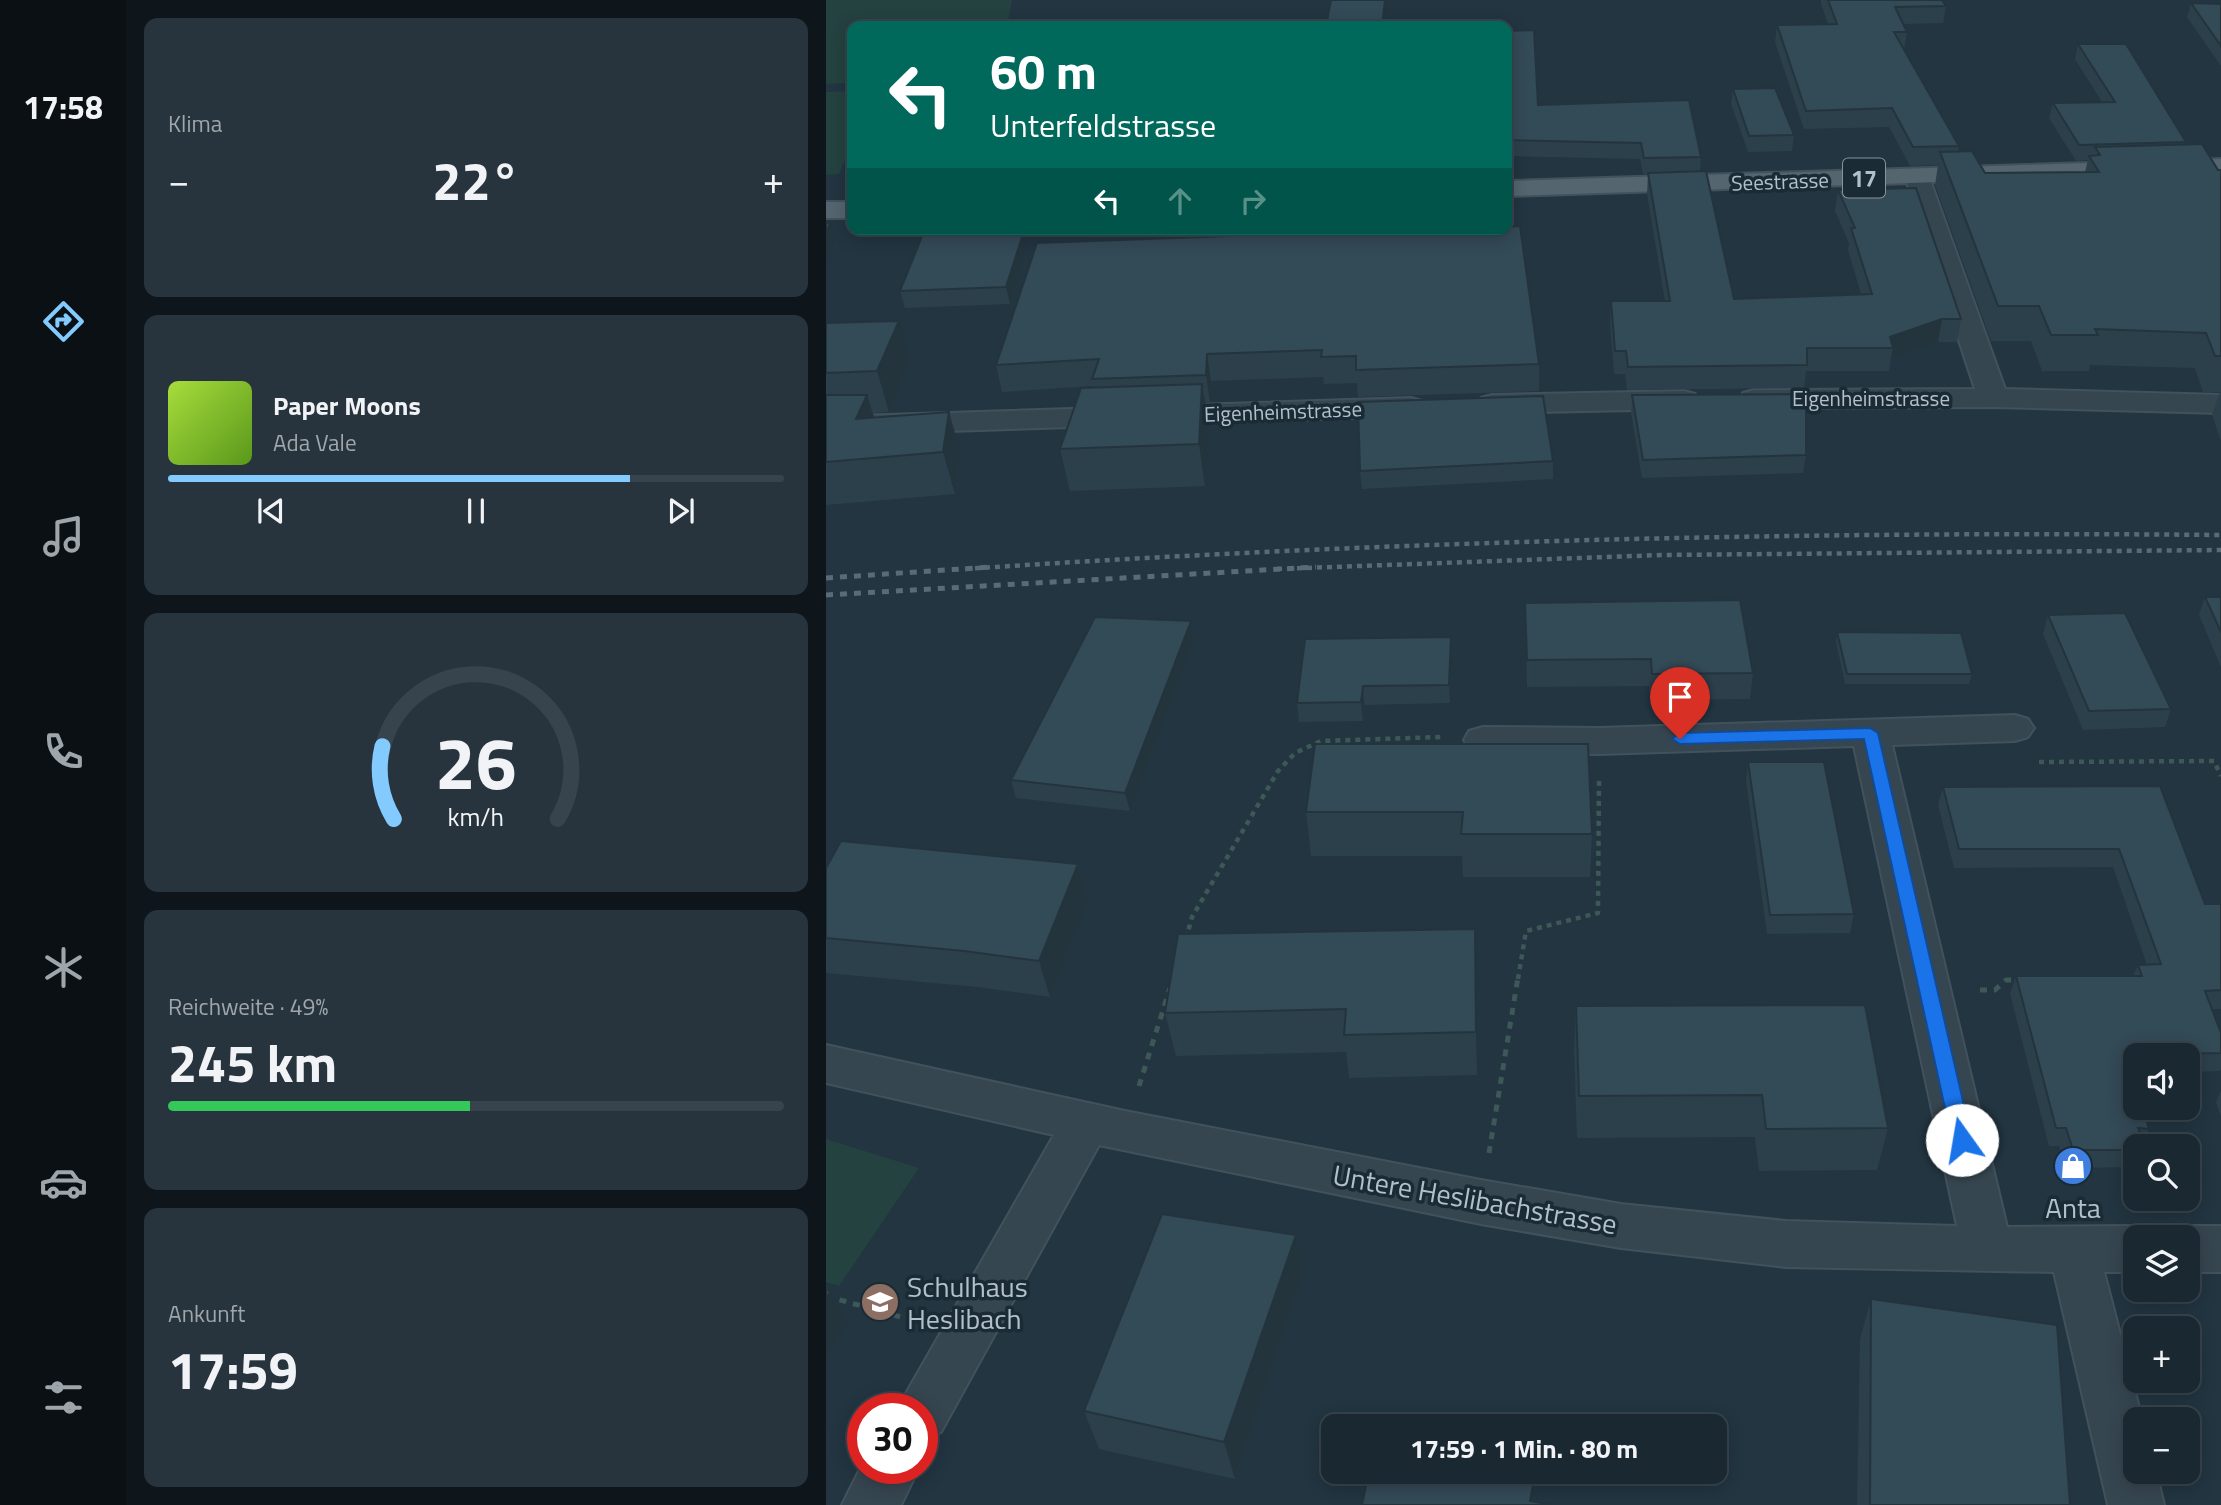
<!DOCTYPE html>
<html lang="de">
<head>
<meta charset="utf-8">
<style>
	body { margin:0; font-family:"Titillium Web",sans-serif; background:#27343d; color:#f1f3f6; height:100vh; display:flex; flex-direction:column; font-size:26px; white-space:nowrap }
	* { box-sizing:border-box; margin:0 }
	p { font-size:23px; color:#9fa6ab }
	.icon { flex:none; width:38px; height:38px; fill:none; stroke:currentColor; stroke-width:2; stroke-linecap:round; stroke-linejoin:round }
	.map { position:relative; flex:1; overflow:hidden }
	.panel { display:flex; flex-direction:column; gap:18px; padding:18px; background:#0e161b; width:700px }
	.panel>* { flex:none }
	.hud { position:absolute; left:21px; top:21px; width:665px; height:214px; border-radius:14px; box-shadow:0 4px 18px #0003,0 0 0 2px #38444d; background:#00695c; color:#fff; overflow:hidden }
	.tools { position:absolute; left:1297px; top:1043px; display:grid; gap:14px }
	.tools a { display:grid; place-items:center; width:77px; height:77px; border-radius:14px; background:#1a2831; box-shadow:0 4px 18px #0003,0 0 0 2px #38444d; font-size:35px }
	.speed { position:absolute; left:21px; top:1393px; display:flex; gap:14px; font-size:35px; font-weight:700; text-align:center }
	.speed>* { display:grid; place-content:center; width:91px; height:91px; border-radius:50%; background:#1a2831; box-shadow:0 4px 18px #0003,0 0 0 2px #38444d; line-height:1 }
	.speed .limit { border:10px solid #d22; background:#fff; color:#111 }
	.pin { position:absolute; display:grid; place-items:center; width:60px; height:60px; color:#fff; margin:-72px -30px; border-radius:50% 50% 50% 0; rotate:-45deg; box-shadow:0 0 7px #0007 }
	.pin .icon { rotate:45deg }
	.me { position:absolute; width:77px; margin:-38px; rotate:347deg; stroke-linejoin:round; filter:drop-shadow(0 0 5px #0008) }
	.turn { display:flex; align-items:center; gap:24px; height:147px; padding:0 28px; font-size:32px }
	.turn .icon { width:91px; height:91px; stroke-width:2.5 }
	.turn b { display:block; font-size:49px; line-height:60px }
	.lanes { display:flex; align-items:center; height:66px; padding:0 28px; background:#0003; justify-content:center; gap:35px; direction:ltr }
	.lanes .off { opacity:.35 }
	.big { font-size:52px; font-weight:700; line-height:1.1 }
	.panel .widget { flex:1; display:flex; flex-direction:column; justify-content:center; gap:10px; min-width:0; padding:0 24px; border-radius:14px; background:#27343d }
	.panel .dial { align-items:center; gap:0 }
	.dial svg { height:182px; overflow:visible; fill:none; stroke:#38444d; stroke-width:7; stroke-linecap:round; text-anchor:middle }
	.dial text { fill:#f1f3f6; stroke:none }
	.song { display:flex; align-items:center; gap:21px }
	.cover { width:84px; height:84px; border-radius:10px; background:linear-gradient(135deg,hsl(80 70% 55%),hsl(90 70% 35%)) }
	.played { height:7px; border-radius:4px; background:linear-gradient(90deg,#83caff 75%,#38444d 75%) }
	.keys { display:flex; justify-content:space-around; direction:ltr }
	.heat { display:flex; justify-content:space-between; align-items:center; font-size:38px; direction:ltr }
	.charge { height:10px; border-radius:5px; background:linear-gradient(90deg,#34c759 49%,#38444d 0) }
	.trip { position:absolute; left:495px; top:1414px; width:406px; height:70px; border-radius:14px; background:#1a2831; box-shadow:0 4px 18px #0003,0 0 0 2px #38444d; font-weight:700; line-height:70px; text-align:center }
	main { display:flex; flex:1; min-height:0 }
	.tab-bar { display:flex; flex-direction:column; width:126px; justify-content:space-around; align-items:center; background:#0a1014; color:#9fa6ab }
	.tab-bar .icon { width:49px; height:49px }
	.tab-bar .active { color:#83caff }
	.tab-bar b { font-size:32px; color:#f1f3f6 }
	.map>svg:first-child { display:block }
	.green { fill:#244240 }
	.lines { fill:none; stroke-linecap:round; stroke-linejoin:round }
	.minor-casing { stroke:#42525c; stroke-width:4 }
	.major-casing { stroke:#42525c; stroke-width:4 }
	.path-far1 { stroke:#3d5957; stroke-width:4.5; stroke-dasharray:5 5; stroke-linecap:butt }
	.path { stroke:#3d5957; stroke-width:5; stroke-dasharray:7 7; stroke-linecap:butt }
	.minor { fill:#364650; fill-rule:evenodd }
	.major { fill:#546570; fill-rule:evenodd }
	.rail-far1 { stroke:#586b78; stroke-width:4.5; stroke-dasharray:5 5; stroke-linecap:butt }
	.rail { stroke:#586b78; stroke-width:5; stroke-dasharray:7 7; stroke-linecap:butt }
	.wall { fill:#2c404b }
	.shaded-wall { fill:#24343d }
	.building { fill:#334a57; stroke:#24343d; stroke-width:2 }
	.route { fill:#1a73e8; stroke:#114b97; stroke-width:2 }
	.labels { text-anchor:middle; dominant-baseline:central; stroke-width:7; stroke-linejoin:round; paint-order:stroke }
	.far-street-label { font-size:21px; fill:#b2c0cb; stroke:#1b2b35 }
	.shield { fill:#1b2b35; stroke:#85939e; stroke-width:2 }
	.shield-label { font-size:23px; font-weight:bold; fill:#b2c0cb }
	.near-street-label { font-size:28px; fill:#b2c0cb; stroke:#1b2b35 }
	.near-poi-label { font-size:28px; fill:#b2c0cb; stroke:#1b2b35 }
</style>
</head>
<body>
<main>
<nav class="tab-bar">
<b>17:58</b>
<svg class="icon active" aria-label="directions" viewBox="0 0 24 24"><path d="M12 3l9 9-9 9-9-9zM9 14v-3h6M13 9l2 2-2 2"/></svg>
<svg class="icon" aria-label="music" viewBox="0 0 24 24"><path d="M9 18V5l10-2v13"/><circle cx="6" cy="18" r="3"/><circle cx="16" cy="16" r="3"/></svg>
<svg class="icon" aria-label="phone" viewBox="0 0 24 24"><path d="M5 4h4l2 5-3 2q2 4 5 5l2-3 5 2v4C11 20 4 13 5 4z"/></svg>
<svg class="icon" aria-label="climate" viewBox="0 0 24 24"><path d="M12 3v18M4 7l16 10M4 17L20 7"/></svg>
<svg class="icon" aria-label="car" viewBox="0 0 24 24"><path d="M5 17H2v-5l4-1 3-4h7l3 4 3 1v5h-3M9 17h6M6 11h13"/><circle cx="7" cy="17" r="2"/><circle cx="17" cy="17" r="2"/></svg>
<svg class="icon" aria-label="filters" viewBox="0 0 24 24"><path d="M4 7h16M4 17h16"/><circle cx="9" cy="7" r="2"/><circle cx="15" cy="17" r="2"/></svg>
</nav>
<section class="panel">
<div class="widget"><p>Klima</p>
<div class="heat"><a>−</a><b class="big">22°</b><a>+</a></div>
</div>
<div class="widget">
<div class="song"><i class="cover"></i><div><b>Paper Moons</b><p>Ada Vale</p></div></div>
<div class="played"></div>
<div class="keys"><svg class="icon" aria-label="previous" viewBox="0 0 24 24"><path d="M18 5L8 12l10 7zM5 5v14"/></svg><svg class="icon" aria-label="pause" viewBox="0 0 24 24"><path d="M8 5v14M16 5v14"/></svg><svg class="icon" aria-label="next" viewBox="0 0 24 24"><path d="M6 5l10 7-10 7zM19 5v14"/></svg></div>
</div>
<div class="widget dial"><svg viewBox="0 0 100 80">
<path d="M14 69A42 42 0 1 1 86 69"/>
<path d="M14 69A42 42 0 0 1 9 37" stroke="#83caff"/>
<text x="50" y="56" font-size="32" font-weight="700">26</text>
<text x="50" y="72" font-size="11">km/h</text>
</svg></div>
<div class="widget"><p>Reichweite · 49%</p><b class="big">245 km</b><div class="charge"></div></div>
<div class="widget"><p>Ankunft</p><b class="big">17:59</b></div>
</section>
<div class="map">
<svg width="1395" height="1505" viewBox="0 0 1395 1505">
	<rect width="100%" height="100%" fill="#223541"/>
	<!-- green -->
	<path class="green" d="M 0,0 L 186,0 L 181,26 L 26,26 L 26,83 L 0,84 Z
		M 26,91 L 26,144 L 13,174 L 0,175 L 0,92 Z
		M 0,1139 L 93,1168 L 13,1286 L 0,1282 Z"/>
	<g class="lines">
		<defs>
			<path id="minor" d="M 1091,170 L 1100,172 L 1103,177 L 1179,389 L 1395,395 L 1395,413 L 1167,407 L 928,408 L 917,405 L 913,399 L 917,393 L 928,390 L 1149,389 L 1079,177 L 1082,172 Z
				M 858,391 L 869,394 L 873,400 L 869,406 L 858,409 L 666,413 L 655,410 L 651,404 L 655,398 L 666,395 Z
				M 585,398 L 596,401 L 600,407 L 596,413 L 585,416 L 0,435 L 0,417 Z
				M 1189,715 L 1202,719 L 1208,728 L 1202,737 L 1189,741 L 1066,745 L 1181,1227 L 1309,1226 L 1327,1233 L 1329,1237 L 1309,1237 L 1309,1272 L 1278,1272 L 1316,1419 L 1309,1419 L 1309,1472 L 1330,1472 L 1338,1505 L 1282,1505 L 1228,1272 L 960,1267 L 795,1248 L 655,1224 L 273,1145 L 115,1432 L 96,1439 L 96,1409 L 71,1409 L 228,1135 L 0,1083 L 0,1045 L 299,1111 L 655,1180 L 795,1204 L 960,1221 L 1131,1226 L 1028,746 L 773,754 L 657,753 L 643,749 L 638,740 L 643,731 L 657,727 L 773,728 Z
				M 1362,1226 L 1395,1226 L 1395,1272 L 1362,1272 L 1362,1237 L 1342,1237 L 1344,1233 Z
				M 37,1463 L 37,1468 L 93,1468 L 75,1505 L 16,1505 Z"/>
			<path id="major" d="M 1395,159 L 1395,173 L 681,196 L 681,181 Z
				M 0,202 L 26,202 L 26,218 L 0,218 Z"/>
		</defs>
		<!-- minor casing -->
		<use href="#minor" class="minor-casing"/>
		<!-- major casing -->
		<use href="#major" class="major-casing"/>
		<!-- path-far1 -->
		<path class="path-far1" d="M 1213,762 L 1388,761 L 1395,776
			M 360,939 L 366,917 L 452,771 L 469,753 L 495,741 L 615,737
			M 692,979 L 700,931 L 772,913 L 773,779"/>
		<!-- path -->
		<path class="path" d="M 1154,990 L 1169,990 L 1180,980 L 1194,980
			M 313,1086 L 344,988
			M 663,1153 L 692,977
			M 0,1296 L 89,1321"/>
		<!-- minor -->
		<use href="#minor" class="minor"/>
		<!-- major -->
		<use href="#major" class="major"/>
		<!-- rail-far1 -->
		<path class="rail-far1" d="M 139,569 C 557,541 976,531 1395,535
			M 451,569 L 835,555 L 1395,550"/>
		<!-- rail -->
		<path class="rail" d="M 0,578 L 165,567
			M 0,595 L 490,567"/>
	</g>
	<!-- wall -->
	<path class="wall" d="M 995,0 L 1116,0 L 1120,6 L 1117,23 L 1077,24 L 1081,32 L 1078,50 L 1133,146 L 1132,152 L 1159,173 L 1259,172 L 1262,160 L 1250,161 L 1223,118 L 1227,103 L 1276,102 L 1249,59 L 1252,44 L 1360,142 L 1359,144 L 1392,170 L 1395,170 L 1395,441 L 1386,415 L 1394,392 L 1377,392 L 1369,368 L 1264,365 L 1263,371 L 1216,371 L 1205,341 L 1165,341 L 1109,185 L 1112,165 L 1084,166 L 1063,127 L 978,129 L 949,42 L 951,25 L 1002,24 L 995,4 Z
		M 1365,3 L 1395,4 L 1395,66 L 1361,17 Z
		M 681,31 L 712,105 L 875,157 L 874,171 L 908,299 L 1035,294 L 1022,250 L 1023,243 L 1009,211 L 1012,190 L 1135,319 L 1131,342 L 1112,342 L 1065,358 L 1063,371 L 980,371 L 978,388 L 801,390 L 799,374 L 788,374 L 784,324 L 785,301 L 839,301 L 821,194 L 822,174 L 817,174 L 814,159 L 681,156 Z
		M 907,89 L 968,135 L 966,151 L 922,152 L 905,104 Z
		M 211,243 L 713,364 L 713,391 L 532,397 L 531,383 L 498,384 L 497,377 L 385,381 L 384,402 L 379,402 L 383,425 L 379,486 L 244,491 L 234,449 L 268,386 L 176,392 L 170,365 Z
		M 201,247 L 184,304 L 79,308 L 74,291 Z
		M 0,323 L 84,362 L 63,412 L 47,413 L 48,418 L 135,454 L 129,494 L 0,505 Z
		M 806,395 L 980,455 L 977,473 L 816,478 L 805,413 Z
		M 727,461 L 727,479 L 536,489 L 534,471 Z
		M 1379,597 L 1395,597 L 1395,667 L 1373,615 Z
		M 699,603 L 927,673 L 924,699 L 824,700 L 823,686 L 701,687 Z
		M 1222,615 L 1345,709 L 1339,727 L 1257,730 L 1217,634 Z
		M 365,621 L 368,640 L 304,811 L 190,798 L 185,780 Z
		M 1011,632 L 1146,674 L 1143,684 L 1019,684 L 1010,642 Z
		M 625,655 L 624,703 L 538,705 L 537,721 L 473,722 L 471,703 Z
		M 489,744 L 766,834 L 764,877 L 637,877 L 636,856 L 485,856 L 480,812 Z
		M 922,762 L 1028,914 L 1024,933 L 941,934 L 920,781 Z
		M 1334,786 L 1379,904 L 1395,904 L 1395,1009 L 1386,1009 L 1395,1033 L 1395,1069 L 1394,1071 L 1362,1072 L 1362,1055 L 1309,1055 L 1309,1073 L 1306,1073 L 1323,1129 L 1317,1142 L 1309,1146 L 1309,1167 L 1240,1168 L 1233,1146 L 1223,1146 L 1184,994 L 1190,976 L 1307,976 L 1312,965 L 1321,965 L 1287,867 L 1128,868 L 1112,805 L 1117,787 Z
		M 252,864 L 262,901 L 224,997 L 151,987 L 0,973 L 0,868 Z
		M 651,972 L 651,1075 L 523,1078 L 520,1052 L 350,1056 L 339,1013 Z
		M 750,1006 L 1062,1128 L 1051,1170 L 933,1171 L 929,1137 L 751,1138 L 748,1049 Z
		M 1395,1091 L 1395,1116 L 1390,1102 Z
		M 470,1235 L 477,1275 L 409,1479 L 273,1449 L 258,1411 Z
		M 1045,1299 L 1244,1505 L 1031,1505 L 1034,1339 Z"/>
	<!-- shaded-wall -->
	<path class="shaded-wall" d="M 559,0 L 561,0 L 561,6 L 558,26 L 556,26 Z
		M 4,223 L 9,239 L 0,266 L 0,234 Z
		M 198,231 L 201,247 L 184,304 L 180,287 Z
		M 1116,319 L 1112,342 L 1065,358 L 1067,348 L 1064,337 Z
		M 73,321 L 84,362 L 63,412 L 51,371 Z
		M 381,354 L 385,381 L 384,402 L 380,375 Z
		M 376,384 L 383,425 L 379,486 L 373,444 Z
		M 41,395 L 54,436 L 30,419 Z
		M 123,412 L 135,454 L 129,494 L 117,452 Z
		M 365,621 L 368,640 L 304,811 L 299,793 Z
		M 625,637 L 625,655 L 624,703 L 623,685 Z
		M 537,686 L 538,705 L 537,721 L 535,702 Z
		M 252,864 L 262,901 L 224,997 L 213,961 Z
		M 649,929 L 651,972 L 651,1075 L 650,1032 Z
		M 470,1235 L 477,1275 L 409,1479 L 398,1442 Z
		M 5,1291 L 22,1322 L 0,1358 L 0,1298 Z
		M 708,1480 L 707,1503 L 704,1501 Z"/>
	<!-- building -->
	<path class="building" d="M 505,0 L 559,0 L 556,26 L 500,26 Z
		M 1002,0 L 1116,0 L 1120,6 L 1069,7 L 1081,32 L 1068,32 L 1133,146 L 1087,147 L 1066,108 L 980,111 L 951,25 L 1011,24 Z
		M 1365,3 L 1395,4 L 1395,46 Z
		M 708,30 L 712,105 L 863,100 L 875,157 L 818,158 L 815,143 L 681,140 L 681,31 Z
		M 1252,44 L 1300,44 L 1360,142 L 1253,145 L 1227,103 L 1289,102 Z
		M 949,88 L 968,135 L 923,136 L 907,89 Z
		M 1376,144 L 1392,170 L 1395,170 L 1395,356 L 1389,356 L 1380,333 L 1269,329 L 1272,335 L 1225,335 L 1213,306 L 1172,306 L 1114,152 L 1146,151 L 1159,173 L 1273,172 L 1263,156 L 1274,155 L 1269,147 Z
		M 880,171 L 908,299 L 1046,294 L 1025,228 L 1029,228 L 1012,190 L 1090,188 L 1135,319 L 1116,319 L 1064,337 L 1067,348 L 981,348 L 981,365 L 802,367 L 800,351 L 789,351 L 785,301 L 844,301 L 822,173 Z
		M 0,223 L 4,223 L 0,234 Z
		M 694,226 L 713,364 L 530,370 L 530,356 L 495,357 L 496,350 L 381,354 L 380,375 L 266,379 L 273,359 L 170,365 L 211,243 L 602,229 L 681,229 L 681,227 Z
		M 198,231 L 180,287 L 74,291 L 97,234 Z
		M 73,321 L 51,371 L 0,373 L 0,323 Z
		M 376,384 L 373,444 L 234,449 L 255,388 Z
		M 980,394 L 980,455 L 817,460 L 806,395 Z
		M 0,395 L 41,395 L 30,419 L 123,412 L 117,452 L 0,462 Z
		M 717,396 L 727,461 L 534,471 L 532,402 Z
		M 1379,597 L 1395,597 L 1395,632 Z
		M 914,600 L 927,673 L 826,674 L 825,659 L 701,660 L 699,603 Z
		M 1299,613 L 1345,709 L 1263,711 L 1222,615 Z
		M 269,617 L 365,621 L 299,793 L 185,780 Z
		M 1011,632 L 1135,633 L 1146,674 L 1021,674 Z
		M 625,637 L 623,685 L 537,686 L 535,702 L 471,703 L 479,639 Z
		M 489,744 L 762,744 L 766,834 L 635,834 L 637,812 L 480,812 Z
		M 922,762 L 998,762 L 1028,914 L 944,915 Z
		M 1334,786 L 1379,904 L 1395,904 L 1395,990 L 1379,991 L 1395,1033 L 1395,1053 L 1300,1055 L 1309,1083 L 1309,1108 L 1317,1108 L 1323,1129 L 1312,1128 L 1319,1146 L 1309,1146 L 1309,1150 L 1247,1150 L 1240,1128 L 1230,1128 L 1190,976 L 1316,976 L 1312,965 L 1335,964 L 1293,849 L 1133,849 L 1117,787 Z
		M 15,841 L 252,864 L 213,961 L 138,951 L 0,938 L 0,868 Z
		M 649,929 L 650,1032 L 518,1035 L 520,1009 L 339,1013 L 352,934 Z
		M 1039,1005 L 1062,1128 L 940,1129 L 936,1095 L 753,1096 L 750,1006 Z
		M 336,1214 L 470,1235 L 398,1442 L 258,1411 Z
		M 0,1290 L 5,1291 L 0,1298 Z
		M 1045,1299 L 1231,1325 L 1244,1505 L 1044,1505 Z
		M 543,1472 L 652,1472 L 708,1480 L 704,1501 L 726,1505 L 536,1505 Z"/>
	<!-- route -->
	<path class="route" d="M 1044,728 L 1052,733 L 1146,1140 L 1143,1146 L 1136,1148 L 1129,1146 L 1126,1140 L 1038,739 L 854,744 L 846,739 L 854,733 Z"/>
	<!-- icons -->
	<defs>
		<symbol id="shop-disc" viewBox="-11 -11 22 22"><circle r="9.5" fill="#3f7fe0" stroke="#1b2b35"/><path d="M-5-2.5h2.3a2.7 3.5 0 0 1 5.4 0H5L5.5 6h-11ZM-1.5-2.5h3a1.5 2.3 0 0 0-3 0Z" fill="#fff"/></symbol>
		<symbol id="school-disc" viewBox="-11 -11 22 22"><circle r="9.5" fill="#8d6e63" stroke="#1b2b35"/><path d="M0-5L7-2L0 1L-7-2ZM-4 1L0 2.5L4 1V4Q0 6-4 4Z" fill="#fff"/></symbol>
	</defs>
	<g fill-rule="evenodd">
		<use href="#shop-disc" x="1225" y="1144" width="44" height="44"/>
		<use href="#school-disc" x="32" y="1280" width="44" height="44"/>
	</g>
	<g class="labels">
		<!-- far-street labels -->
		<g class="far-street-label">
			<text transform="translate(954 181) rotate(-2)">Seestrasse</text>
			<text x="1045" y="398">Eigenheimstrasse</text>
			<text transform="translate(457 411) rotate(-2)">Eigenheimstrasse</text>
		</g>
		<!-- shield labels -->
		<rect class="shield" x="1017" y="158.5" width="42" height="39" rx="5"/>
		<g class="shield-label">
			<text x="1038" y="178">17</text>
		</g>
		<!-- near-street labels -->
		<g class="near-street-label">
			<text transform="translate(649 1199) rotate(10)">Untere Heslibachstrasse</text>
		</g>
		<!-- near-poi labels -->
		<g class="near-poi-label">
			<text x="1247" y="1207">Anta</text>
			<text x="81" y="1286" text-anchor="start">Schulhaus<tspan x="81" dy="32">Heslibach</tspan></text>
		</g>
	</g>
</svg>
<div class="tools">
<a><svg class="icon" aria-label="sound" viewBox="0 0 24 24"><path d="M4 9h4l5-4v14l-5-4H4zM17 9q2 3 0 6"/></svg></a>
<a><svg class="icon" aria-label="search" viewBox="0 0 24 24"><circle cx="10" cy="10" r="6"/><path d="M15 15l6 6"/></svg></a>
<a><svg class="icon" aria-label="layers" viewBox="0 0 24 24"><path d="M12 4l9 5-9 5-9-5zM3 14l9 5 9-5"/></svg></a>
<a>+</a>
<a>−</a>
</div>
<div class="speed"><div class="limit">30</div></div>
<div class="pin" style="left:854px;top:739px;background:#d93025"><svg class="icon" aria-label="arrive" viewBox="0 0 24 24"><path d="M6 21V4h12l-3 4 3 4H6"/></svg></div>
<svg class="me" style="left:1136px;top:1140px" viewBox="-20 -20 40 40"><circle r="19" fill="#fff"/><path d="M0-13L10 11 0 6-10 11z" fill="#1a73e8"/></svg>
<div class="trip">17:59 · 1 Min. · 80 m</div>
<div class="hud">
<div class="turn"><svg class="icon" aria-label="left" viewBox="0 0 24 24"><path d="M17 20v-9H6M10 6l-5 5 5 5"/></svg><div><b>60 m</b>Unterfeldstrasse</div></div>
<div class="lanes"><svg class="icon" aria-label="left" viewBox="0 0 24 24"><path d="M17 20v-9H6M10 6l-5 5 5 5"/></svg><svg class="icon off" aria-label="ahead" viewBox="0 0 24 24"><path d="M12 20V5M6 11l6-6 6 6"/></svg><svg class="icon off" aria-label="right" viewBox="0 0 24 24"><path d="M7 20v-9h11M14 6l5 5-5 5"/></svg></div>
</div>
</div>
</main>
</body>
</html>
